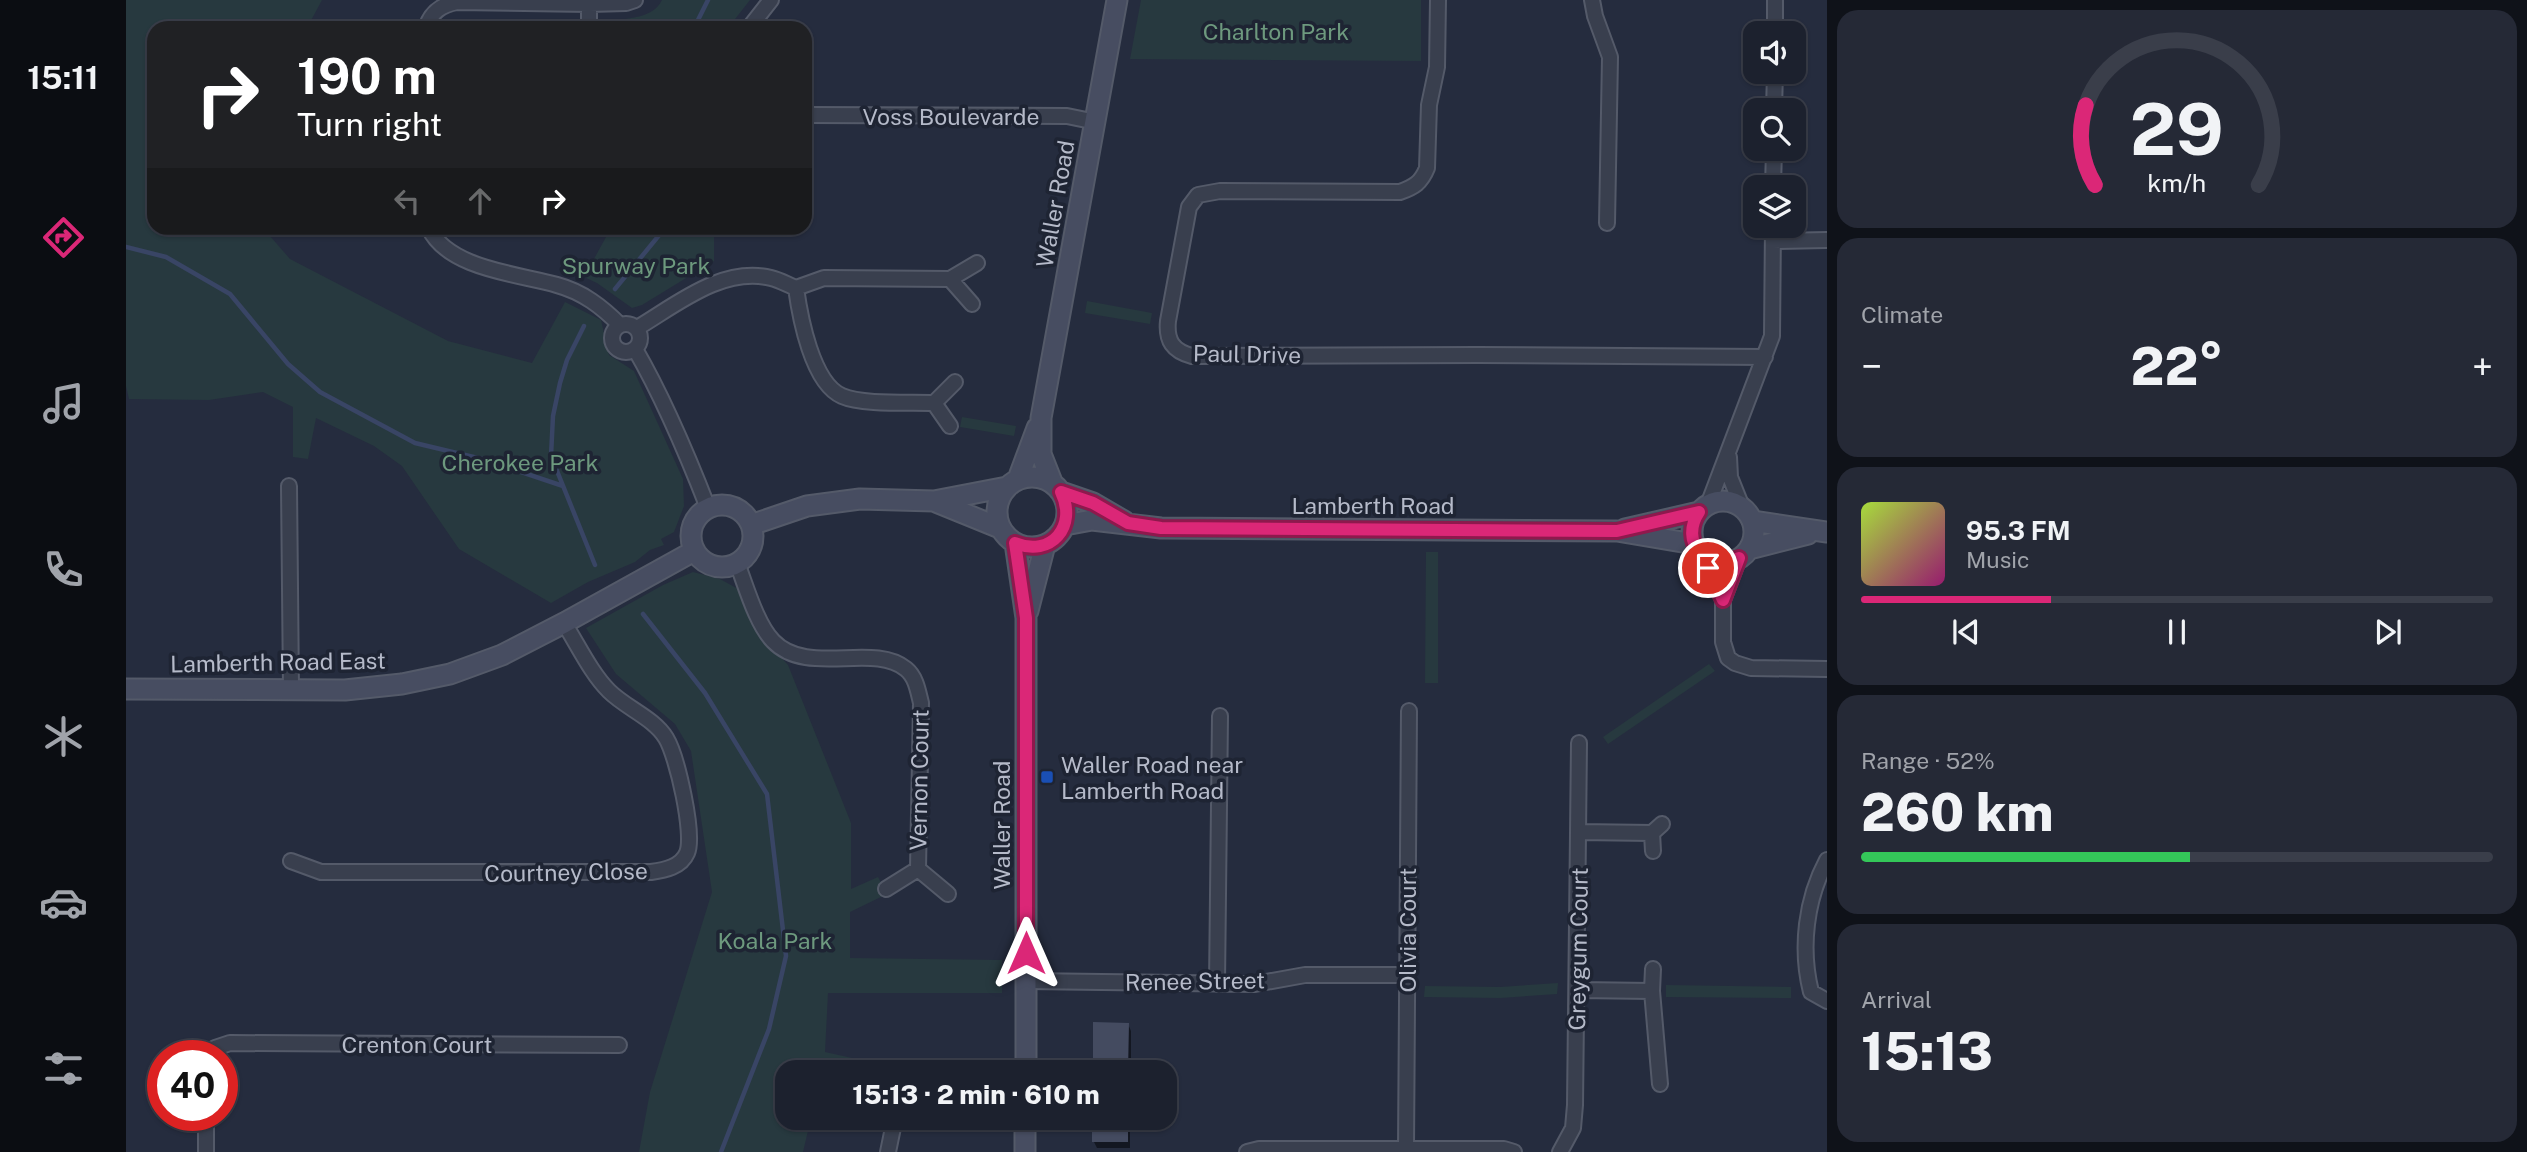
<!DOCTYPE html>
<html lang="en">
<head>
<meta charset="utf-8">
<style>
	body { margin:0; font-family:"Public Sans",sans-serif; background:#252936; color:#f1f3f6; height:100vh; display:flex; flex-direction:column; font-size:26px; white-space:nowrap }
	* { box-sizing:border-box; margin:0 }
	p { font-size:23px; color:#a0a3aa }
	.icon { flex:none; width:38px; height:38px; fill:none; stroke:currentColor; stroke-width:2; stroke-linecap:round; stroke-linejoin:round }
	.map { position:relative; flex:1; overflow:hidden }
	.details { display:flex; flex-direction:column; gap:10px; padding:10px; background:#0f1219; width:700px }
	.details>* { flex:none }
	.top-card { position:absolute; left:21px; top:21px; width:665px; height:214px; border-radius:21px; box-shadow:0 2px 5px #0004,0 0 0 2px #3a3e4a; background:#202124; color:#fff; overflow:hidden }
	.controls { position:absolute; left:1617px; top:21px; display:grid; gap:14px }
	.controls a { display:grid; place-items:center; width:63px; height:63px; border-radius:14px; background:#1c212e; box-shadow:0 2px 5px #0004,0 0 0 2px #3a3e4a; font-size:35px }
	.speed { position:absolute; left:21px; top:1040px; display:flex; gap:14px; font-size:35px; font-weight:700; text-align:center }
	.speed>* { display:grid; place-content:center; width:91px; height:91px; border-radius:50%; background:#1c212e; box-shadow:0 2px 5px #0004,0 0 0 2px #3a3e4a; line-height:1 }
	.speed .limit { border:10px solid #d22; background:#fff; color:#111 }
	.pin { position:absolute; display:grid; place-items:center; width:60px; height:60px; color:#fff; margin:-30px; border:4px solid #fff; border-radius:50%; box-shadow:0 2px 7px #0007 }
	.me { position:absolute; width:77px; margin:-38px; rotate:0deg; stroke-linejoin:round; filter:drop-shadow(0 0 5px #0008) }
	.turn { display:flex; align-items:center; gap:24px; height:147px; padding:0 35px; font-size:32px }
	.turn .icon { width:91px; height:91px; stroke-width:2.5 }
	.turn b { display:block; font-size:49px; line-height:60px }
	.lanes { display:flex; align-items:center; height:66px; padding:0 35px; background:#0003; justify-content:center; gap:35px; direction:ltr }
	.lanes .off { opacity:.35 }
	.big { font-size:52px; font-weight:800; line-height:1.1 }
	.details .card { flex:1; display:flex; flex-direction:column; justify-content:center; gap:10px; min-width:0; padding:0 24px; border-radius:21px; background:#252936 }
	.details .dial { align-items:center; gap:0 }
	.dial svg { height:182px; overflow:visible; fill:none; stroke:#3a3e4a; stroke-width:7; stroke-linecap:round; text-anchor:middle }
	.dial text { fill:#f1f3f6; stroke:none }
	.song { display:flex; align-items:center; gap:21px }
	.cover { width:84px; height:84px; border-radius:10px; background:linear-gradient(135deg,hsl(80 70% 55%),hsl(320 70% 35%)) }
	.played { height:7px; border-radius:4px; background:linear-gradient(90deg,#db2777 30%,#3a3e4a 30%) }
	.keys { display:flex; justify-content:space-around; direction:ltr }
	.heat { display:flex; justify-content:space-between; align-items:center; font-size:38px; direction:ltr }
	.charge { height:10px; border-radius:5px; background:linear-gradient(90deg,#34c759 52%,#3a3e4a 0) }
	.trip { position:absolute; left:649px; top:1060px; width:402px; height:70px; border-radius:21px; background:#1c212e; box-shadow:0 2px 5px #0004,0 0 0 2px #3a3e4a; font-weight:800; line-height:70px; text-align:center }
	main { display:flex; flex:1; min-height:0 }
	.tab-bar { display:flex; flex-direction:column; width:126px; justify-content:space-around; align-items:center; background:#0b0d12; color:#a0a3aa }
	.tab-bar .icon { width:49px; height:49px }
	.tab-bar .on { color:#db2777 }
	.tab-bar b { font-size:32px; color:#f1f3f6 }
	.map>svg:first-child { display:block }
	.green { fill:#27393f }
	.shadow { fill:#0007 }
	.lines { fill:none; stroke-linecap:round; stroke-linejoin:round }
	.stream { stroke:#394565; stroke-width:4.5 }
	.building { fill:#444b60 }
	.street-casing { stroke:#545a69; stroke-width:18 }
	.secondary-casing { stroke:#545a69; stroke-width:23 }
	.street { stroke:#393f4e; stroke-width:14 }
	.secondary { stroke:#474d61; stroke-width:19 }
	.route-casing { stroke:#8e194d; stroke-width:18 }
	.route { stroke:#db2777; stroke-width:12 }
	.transit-dot { fill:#1a4fb4; stroke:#1e2433; stroke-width:2.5 }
	.labels { text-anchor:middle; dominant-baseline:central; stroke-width:7; stroke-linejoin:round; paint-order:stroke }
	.park-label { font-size:23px; fill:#6d997e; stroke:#1e2433 }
	.street-label { font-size:23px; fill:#b5bac9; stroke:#1e2433 }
	.poi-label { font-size:23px; fill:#b5bac9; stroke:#1e2433; text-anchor:start }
</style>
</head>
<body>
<main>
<nav class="tab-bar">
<b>15:11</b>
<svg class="icon on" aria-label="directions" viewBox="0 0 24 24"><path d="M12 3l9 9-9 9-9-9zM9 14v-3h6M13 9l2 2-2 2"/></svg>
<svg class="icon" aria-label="music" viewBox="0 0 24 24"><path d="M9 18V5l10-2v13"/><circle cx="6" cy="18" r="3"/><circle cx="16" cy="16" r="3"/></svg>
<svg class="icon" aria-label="phone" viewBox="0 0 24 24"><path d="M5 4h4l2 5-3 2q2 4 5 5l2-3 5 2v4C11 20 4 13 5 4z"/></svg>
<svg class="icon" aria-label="climate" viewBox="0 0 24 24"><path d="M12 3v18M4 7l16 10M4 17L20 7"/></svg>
<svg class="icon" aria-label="car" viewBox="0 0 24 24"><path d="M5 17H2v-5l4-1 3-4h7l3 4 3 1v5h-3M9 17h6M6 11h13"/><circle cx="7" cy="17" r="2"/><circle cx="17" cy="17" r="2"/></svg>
<svg class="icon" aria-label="filters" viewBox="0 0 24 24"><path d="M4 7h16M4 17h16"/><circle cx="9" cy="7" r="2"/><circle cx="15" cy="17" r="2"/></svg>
</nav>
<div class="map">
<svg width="1701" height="1152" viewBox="0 0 1701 1152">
	<rect width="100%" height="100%" fill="#252c3e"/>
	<!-- green -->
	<path class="green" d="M 0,0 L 196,0 L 181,28 L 28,28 L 28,228 L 137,228 L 164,259 L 322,341 L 406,363 L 439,302 L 475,320 L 483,355 L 508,371 L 557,479 L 558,506 L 548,532 L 535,539 L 538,545 L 524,550 L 509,562 L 462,582 L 425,603 L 333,549 L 276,466 L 248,446 L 190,418 L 182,459 L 167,457 L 167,407 L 137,392 L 83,400 L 3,399 L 0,386 Z
		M 536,0 L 624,0 L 602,28 L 482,28 L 484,23 C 502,16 526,20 536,0 Z
		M 1015,0 L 1295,0 L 1295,61 L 1004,59 Z
		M 485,228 L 588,228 L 588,261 L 516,305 L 506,308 L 471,283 L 458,277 Z
		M 961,301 L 1026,313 L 1024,324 L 959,313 Z
		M 836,417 L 890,426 L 888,436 L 834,427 Z
		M 1300,552 L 1312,552 L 1312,683 L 1299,683 Z
		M 567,572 L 594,579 L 614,590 L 631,632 L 662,665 L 725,823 L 725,889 L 752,877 L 761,894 L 724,912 L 724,958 L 876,960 L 876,993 L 702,993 L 699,1052 L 753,1064 L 751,1073 L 697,1062 L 694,1073 L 662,1073 L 662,1118 L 685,1118 L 677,1152 L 513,1152 L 524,1092 L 586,892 L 565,751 L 549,724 L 490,674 L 460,628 L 537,585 Z
		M 1583,664 L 1589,671 L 1482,744 L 1477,737 Z
		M 1432,983 L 1431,994 L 1374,998 L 1298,997 L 1299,986 L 1374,987 Z
		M 1540,985 L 1665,987 L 1665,998 L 1540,997 Z"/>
	<!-- shadow -->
	<path class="shadow" d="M 1002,1024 L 1005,1031 L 1005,1073 L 968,1073 Z
		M 968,1118 L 1004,1118 L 1004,1148 L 971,1148 L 968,1142 Z"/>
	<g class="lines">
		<!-- stream -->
		<path class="stream" d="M 568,28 L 582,0
			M 0,247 L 40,257 L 104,294 L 162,364 L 194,392 L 289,443 L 356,459 L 437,486
			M 489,289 L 539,228
			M 458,326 L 441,360 L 434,383 L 427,416 L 425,456 L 469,565
			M 517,614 L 579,693 L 641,794 L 660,956 L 643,1029 L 595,1152"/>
	</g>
	<!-- building -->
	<path class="building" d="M 967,1022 L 1003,1023 L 1002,1073 L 967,1073 Z
		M 966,1118 L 1002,1118 L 1002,1142 L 966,1142 Z"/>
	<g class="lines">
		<defs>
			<path id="street" d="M 1312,0 L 1311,67 L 1303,105 L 1301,168 C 1295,183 1288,187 1274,192 L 1094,191 L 1072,195 L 1063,207 L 1042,321 C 1040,341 1047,351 1066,356 L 1352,355 L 1639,357
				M 1466,0 L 1469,16 L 1484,57 L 1481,223
				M 300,28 C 305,12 315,5 331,2 L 463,4 L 500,3 L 509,0
				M 463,28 L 463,4
				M 623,28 L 645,0
				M 1649,33 L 1649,0
				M 1648,110 L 1649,72
				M 679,115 L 941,116 L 970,122
				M 1647,187 L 1648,149
				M 303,228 C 322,269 393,274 431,285 C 457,292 476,307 494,325
				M 1647,241 L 1701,240
				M 824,279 L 846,304
				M 670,288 C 674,317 686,383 716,396 C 736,405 785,402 808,403
				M486 338a14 14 0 1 1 28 0a14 14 0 1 1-28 0Z
				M 511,328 C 550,305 596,266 645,278 C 654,280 662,285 670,288 L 698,278 L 824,279 L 851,263
				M 509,349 C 538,399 561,454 582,508
				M 824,426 L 808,403 L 829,382
				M 1603,457 L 1604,477 L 1616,507
				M 163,486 L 165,690
				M 1582,505 L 1646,336 L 1647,226
				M 1576,555 L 1597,600
				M 1613,558 L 1597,600 L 1597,642 L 1602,658 L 1609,663 L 1625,668 L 1701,669
				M 611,563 C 620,586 630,623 647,641 C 681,677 747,642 780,669 C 790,677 792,691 795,703 L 792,869
				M 1453,832 L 1526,833
				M 1527,851 L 1526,833 L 1536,824
				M 1701,860 C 1680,899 1674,948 1685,992 L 1701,1001
				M 165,861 L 195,872 L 525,872 C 539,870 555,867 561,853 C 569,835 551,756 540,738 C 528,718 500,708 483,691 C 465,673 452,645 438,623
				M 760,889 L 792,869 L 822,894
				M 1527,969 L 1526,991 L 1534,1084
				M 900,981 L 1129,984 L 1179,975 L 1280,975
				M 1091,984 L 1094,716
				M 1452,990 L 1526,991
				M 84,1055 L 89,1048 L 104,1043 L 493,1045
				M 1280,1149 L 1283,711
				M 80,1152 L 80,1115
				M 762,1152 L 769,1118
				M 1121,1152 L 1133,1149 L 1378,1149 L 1388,1152
				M 1434,1152 L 1447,1128 L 1449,1105 L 1453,743"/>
			<path id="secondary" d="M871 512a35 35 0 1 1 70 0a35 35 0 1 1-70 0Z
				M 892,479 L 911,428
				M 926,482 L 915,454 L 915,418 L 991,0
				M 935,492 L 967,503 L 998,521
				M1566 532a31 31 0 1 1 62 0a31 31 0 1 1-62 0Z
				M 810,502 L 874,528
				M565 536a31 31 0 1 1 62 0a31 31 0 1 1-62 0Z
				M 1626,521 L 1701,532
				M 625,525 L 681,506 L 734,499 L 808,501 L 881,487
				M 939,525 L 966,520 L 1035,528 L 1491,531 L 1568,544
				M 1499,529 L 1573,512
				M 889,543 L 900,618 L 900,1073
				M 1623,549 L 1682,534
				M 902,611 L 919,545
				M 0,689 L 219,690 L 276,684 L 324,674 L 376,655 L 438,623 L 568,551
				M 899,1152 L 899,1118"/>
		</defs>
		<!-- street casing -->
		<use href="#street" class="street-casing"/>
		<!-- secondary casing -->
		<use href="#secondary" class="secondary-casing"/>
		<!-- street -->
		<use href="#street" class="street"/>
		<!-- secondary -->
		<use href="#secondary" class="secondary"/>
	</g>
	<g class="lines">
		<defs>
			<path id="route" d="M 900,953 L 900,618 L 889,543 C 925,558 952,526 935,492 L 967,503 L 1002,523 L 1035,528 L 1491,531 L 1573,512 C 1553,542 1580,572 1613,558 L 1597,600 L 1582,568"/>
		</defs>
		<!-- route casing -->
		<use href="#route" class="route-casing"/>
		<!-- route -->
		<use href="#route" class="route"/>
	</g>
	<!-- markers -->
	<rect class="transit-dot" x="914" y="770" width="14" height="14" rx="3.5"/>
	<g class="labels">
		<!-- park labels -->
		<g class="park-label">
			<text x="1150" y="31">Charlton Park</text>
			<text x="510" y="265">Spurway Park</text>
			<text x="394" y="462">Cherokee Park</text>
			<text x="649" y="940">Koala Park</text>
		</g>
		<!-- street labels -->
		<g class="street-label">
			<text x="825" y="116">Voss Boulevarde</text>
			<text transform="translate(929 204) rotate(-80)">Waller Road</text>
			<text transform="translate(1121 354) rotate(1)">Paul Drive</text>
			<text x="1247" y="505">Lamberth Road</text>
			<text transform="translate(152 662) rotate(-1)">Lamberth Road East</text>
			<text transform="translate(793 780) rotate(-89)">Vernon Court</text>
			<text transform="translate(875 825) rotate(-90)">Waller Road</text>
			<text transform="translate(440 872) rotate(-1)">Courtney Close</text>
			<text transform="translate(1281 930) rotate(-90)">Olivia Court</text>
			<text transform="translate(1452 949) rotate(-89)">Greygum Court</text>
			<text transform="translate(1069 981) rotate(-1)">Renee Street</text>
			<text x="291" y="1044">Crenton Court</text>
		</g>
		<!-- poi labels -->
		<g class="poi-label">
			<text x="935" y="764">Waller Road near<tspan x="935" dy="26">Lamberth Road</tspan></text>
		</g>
	</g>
</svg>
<div class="controls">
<a><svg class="icon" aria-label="sound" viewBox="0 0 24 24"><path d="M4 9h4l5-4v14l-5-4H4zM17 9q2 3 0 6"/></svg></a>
<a><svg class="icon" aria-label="search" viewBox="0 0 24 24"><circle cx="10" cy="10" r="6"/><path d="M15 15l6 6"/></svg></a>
<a><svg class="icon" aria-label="layers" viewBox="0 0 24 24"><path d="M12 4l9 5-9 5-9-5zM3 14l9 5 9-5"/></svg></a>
</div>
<div class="speed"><div class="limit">40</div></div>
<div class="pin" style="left:1582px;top:568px;background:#d93025"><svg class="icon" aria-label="arrive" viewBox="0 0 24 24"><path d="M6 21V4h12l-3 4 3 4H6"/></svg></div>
<svg class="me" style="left:900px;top:953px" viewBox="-20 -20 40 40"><path d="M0-17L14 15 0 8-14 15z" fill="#db2777" stroke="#fff" stroke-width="4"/></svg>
<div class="trip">15:13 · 2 min · 610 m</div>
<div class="top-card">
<div class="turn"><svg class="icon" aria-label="right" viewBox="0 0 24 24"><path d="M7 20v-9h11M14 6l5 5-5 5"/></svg><div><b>190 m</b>Turn right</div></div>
<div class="lanes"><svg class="icon off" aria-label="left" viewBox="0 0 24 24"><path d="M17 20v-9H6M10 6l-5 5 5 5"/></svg><svg class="icon off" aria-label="ahead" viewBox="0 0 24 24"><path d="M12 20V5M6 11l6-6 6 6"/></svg><svg class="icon" aria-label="right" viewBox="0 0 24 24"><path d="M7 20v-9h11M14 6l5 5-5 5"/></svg></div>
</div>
</div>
<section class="details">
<div class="card dial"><svg viewBox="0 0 100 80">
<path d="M14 69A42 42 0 1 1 86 69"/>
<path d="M14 69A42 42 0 0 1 10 34" stroke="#db2777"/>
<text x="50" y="56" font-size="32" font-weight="700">29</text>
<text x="50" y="72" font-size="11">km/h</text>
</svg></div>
<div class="card"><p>Climate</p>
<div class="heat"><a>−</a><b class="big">22°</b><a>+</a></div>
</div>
<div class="card">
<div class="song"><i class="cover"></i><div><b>95.3 FM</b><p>Music</p></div></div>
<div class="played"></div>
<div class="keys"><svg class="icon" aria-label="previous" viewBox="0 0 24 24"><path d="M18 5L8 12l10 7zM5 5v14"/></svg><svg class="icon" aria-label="pause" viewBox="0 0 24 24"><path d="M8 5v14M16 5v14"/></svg><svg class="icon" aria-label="next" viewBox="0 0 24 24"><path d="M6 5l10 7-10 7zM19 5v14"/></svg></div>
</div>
<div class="card"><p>Range · 52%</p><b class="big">260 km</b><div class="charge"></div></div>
<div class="card"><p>Arrival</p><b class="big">15:13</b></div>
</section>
</main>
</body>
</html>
